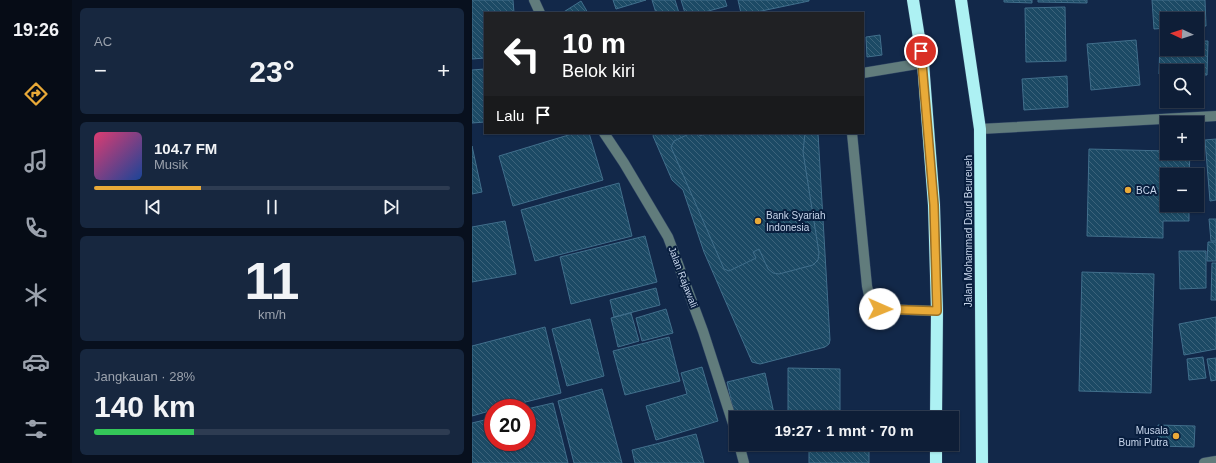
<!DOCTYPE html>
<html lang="id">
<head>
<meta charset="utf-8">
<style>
	body { margin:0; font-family:Arial,sans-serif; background:#17273f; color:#f1f3f6; height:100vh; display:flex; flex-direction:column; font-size:15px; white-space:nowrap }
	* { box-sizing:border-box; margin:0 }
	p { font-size:13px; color:#9ba2ad }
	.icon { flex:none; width:22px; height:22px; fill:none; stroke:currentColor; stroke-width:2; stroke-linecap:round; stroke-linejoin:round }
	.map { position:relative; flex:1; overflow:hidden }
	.sheet { display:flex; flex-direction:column; gap:8px; padding:8px; background:#08101e; width:400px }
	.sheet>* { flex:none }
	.banner { position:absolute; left:12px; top:12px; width:380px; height:122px; border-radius:0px; box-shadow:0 1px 3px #0004,0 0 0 1px #2e3c52; background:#202124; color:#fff; overflow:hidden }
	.needle { width:26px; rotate:274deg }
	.controls { position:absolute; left:688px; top:12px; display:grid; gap:8px }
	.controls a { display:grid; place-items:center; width:44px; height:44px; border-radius:0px; background:#0e1e37; box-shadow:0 1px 3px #0004,0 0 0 1px #2e3c52; font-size:20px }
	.speed { position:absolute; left:12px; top:399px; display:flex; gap:8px; font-size:20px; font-weight:700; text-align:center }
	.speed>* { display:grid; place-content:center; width:52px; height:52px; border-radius:50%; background:#0e1e37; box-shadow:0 1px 3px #0004,0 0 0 1px #2e3c52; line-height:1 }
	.speed .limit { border:6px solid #d22; background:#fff; color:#111 }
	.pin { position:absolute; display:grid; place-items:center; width:34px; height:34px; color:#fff; margin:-17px; border:2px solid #fff; border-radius:50%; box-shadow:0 1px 4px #0007 }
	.me { position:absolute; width:44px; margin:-22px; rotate:91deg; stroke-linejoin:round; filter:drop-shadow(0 0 3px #0008) }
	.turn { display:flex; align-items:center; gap:14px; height:84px; padding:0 12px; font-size:18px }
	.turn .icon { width:52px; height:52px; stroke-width:2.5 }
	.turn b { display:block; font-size:28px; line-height:34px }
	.then { display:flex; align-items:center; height:38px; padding:0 12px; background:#0003; gap:8px; font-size:15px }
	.big { font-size:30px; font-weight:600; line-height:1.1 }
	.sheet .card { flex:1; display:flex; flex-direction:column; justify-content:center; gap:6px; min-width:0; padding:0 14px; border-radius:6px; background:#17273f }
	.sheet .dial { align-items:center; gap:0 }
	.dial b { font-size:52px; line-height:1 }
	.song { display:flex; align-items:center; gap:12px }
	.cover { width:48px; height:48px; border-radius:6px; background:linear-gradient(135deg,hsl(340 70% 55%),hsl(220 70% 35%)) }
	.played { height:4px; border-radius:2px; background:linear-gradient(90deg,#e9aa38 30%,#2e3c52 30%) }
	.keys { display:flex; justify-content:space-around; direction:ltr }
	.heat { display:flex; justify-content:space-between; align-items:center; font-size:22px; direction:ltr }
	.charge { height:6px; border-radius:3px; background:linear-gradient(90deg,#34c759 28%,#2e3c52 0) }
	.trip { position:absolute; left:257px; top:411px; width:230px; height:40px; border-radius:0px; background:#0e1e37; box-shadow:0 1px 3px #0004,0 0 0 1px #2e3c52; font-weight:600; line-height:40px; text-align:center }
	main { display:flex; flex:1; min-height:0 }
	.menu { display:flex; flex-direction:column; width:72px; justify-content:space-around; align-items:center; background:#060c16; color:#9ba2ad }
	.menu .icon { width:28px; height:28px }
	.menu .on { color:#e9aa38 }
	.menu b { font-size:18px; color:#f1f3f6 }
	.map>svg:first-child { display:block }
	.building { fill:url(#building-back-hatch); stroke:#416f8c }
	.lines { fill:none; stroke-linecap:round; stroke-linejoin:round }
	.minor-casing { stroke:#2f4463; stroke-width:11 }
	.highway-casing { stroke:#2f4463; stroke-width:13 }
	.minor { stroke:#617c7c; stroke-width:10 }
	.highway { stroke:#adf1f3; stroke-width:12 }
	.route-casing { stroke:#976e24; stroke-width:10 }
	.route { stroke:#e9aa38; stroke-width:7 }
	.poi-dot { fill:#e9aa38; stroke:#081e3e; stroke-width:1.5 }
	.labels { text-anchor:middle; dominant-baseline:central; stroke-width:4; stroke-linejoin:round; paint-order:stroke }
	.poi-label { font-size:10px; fill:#c8d6ec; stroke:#081e3e; text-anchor:start }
	.street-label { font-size:10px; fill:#c8d6ec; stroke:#081e3e }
</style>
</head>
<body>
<main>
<nav class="menu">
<b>19:26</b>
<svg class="icon on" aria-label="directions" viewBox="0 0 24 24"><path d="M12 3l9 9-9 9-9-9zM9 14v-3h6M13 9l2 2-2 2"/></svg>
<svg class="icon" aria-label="music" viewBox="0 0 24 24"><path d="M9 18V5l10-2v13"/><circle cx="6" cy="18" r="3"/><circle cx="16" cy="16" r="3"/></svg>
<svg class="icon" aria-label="phone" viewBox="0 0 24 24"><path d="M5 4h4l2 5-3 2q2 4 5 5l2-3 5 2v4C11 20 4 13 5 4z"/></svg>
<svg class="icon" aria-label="climate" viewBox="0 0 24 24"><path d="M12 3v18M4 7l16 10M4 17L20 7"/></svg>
<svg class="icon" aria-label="car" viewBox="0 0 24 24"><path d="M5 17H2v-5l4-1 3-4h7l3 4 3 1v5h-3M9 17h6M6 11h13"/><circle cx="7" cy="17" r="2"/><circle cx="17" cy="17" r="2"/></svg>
<svg class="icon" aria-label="filters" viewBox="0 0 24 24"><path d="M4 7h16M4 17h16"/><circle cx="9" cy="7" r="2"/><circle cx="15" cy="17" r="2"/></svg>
</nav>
<section class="sheet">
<div class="card"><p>AC</p>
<div class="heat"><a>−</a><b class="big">23°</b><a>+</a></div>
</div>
<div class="card">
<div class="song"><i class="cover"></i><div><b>104.7 FM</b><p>Musik</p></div></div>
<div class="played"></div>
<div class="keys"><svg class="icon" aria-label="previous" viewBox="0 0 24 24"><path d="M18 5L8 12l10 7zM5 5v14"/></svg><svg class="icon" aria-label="pause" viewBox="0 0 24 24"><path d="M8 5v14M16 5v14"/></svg><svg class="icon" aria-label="next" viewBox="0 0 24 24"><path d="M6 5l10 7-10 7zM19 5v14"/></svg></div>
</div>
<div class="card dial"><b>11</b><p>km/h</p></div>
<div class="card"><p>Jangkauan · 28%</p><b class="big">140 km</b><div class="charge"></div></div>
</section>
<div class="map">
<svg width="744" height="463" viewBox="0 0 744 463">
	<defs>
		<pattern id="building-back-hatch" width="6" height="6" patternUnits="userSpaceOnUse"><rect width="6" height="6" fill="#1c4a65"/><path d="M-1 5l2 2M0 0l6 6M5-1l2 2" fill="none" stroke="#3c637b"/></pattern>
	</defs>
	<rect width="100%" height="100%" fill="#122849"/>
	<!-- building -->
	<path class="building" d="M 0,0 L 41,0 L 42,13 L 13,13 L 13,58 L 0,59 Z
		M 141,0 L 174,0 L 144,9 Z
		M 180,0 L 203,0 L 207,13 L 184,13 Z
		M 209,0 L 253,0 L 255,6 L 229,13 L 213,13 Z
		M 266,0 L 337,0 L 337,1 L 280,13 L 269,13 Z
		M 532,0 L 560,0 L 560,3 L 532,2 Z
		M 566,0 L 615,0 L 615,3 L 566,2 Z
		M 680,0 L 733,0 L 734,26 L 725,27 L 725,19 L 695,19 L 695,28 L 682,29 Z
		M 109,1 L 116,13 L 90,13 Z
		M 593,7 L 594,61 L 554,62 L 553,8 Z
		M 408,35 L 410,55 L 395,57 L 394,37 Z
		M 664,40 L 668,85 L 619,90 L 615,44 Z
		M 688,40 L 695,40 L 695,49 L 725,49 L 725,41 L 736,41 L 735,75 L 725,75 L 725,71 L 695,71 L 695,74 L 687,74 Z
		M 13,69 L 13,122 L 0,123 L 0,70 Z
		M 595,76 L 596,107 L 552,110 L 550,79 Z
		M 103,133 L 117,133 L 131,180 L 41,206 L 27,156 Z
		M 182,133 L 346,133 L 358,340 L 357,344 L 353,347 L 288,364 L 280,362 L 232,252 L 211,190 L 200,180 L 181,136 Z
		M 219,133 L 227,133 L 228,136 L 235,133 L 333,133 L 331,152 L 347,253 L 346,260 L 341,265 L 307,274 L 301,273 L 296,269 L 287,249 L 281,252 L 284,258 L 257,271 L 252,269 L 199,147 L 202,141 Z
		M 744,139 L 744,200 L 738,201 L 733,140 Z
		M 0,146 L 10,192 L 0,194 Z
		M 617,149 L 695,151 L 695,153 L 718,153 L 717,175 L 695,175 L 695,205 L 717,205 L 717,221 L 691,221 L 691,238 L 615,236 Z
		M 147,183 L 160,236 L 63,261 L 49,210 Z
		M 737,219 L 744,219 L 744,241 L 739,241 Z
		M 33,221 L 44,274 L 0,282 L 0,227 Z
		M 173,236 L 185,282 L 99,304 L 88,257 Z
		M 736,242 L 744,242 L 744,261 L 735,261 Z
		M 707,251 L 734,251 L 734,288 L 708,289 Z
		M 740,263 L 744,263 L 744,300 L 739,300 Z
		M 610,272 L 682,274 L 679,393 L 607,391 Z
		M 184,288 L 188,305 L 142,317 L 138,300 Z
		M 194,309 L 201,333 L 170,341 L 164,318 Z
		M 159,313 L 167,341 L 146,347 L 139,318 Z
		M 744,317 L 744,349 L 712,355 L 707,324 Z
		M 118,319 L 132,376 L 95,386 L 80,329 Z
		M 73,327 L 89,393 L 30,408 L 21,408 L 21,410 L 0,416 L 0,346 Z
		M 197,337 L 208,381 L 153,395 L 141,351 Z
		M 731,357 L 734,378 L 717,380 L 715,359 Z
		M 744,358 L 744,380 L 739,381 L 735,359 Z
		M 230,367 L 246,421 L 184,440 L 174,406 L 215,394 L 209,373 Z
		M 316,368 L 368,369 L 368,418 L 316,418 Z
		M 293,373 L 303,418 L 264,418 L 264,421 L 255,382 Z
		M 130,389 L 150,463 L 102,463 L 86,401 Z
		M 81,403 L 96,463 L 0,463 L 0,423 L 21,418 L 21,442 L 55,442 L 55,409 Z
		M 686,425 L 723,426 L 722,447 L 686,446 Z
		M 224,434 L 232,463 L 163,463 L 160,450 Z
		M 337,444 L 397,444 L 397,463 L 337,463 Z"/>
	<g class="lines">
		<defs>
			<path id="minor" d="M 62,0 L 68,13
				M 391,73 L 451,63
				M 508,129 L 744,116
				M 132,133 L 152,163 L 196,237 L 231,331 L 264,433
				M 380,133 L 395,286 L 398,300 L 408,309 L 465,311
				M 267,444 L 272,463
				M 732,463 L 744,461"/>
			<path id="highway" d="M 441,0 L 451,63 L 462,205 L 465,311 L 464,418
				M 489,0 L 508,129 L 510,463
				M 464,463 L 464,444"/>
		</defs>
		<!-- minor casing -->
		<use href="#minor" class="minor-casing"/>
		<!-- highway casing -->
		<use href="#highway" class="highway-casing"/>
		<!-- minor -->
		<use href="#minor" class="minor"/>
		<!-- highway -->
		<use href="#highway" class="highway"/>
	</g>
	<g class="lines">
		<defs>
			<path id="route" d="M 408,309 L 465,311 L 462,205 L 449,51"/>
		</defs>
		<!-- route casing -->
		<use href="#route" class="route-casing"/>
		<!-- route -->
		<use href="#route" class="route"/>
	</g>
	<!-- markers -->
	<g class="poi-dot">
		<circle cx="656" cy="190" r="4"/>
		<circle cx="286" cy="221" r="4"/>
		<circle cx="704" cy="436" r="4"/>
	</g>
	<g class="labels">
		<!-- poi labels -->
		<g class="poi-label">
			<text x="664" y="190">BCA</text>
			<text x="294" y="215">Bank Syariah<tspan x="294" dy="12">Indonesia</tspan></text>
			<text x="696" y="430" text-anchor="end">Musala<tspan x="696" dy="12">Bumi Putra</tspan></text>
		</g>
		<!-- street labels -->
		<g class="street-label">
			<text transform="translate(496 231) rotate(-90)">Jalan Mohammad Daud Beureueh</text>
			<text transform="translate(211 277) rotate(69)">Jalan Rajawali</text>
		</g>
	</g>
</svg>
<div class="controls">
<a><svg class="needle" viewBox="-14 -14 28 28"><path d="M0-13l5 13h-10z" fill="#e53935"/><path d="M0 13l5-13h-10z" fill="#9ba2ad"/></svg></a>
<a><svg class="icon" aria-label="search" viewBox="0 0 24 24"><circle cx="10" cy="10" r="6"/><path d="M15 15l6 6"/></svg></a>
<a>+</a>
<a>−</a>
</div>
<div class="speed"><div class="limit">20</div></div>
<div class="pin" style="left:449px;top:51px;background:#d93025"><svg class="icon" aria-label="arrive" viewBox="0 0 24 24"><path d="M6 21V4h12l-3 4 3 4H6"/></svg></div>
<svg class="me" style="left:408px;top:309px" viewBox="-20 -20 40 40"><circle r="19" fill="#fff"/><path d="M0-13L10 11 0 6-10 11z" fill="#e9aa38"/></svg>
<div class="trip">19:27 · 1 mnt · 70 m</div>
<div class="banner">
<div class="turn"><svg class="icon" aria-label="left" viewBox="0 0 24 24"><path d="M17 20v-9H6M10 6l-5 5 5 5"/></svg><div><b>10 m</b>Belok kiri</div></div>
<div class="then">Lalu<svg class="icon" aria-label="arrive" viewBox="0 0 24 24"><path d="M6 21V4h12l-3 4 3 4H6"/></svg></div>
</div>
</div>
</main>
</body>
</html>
